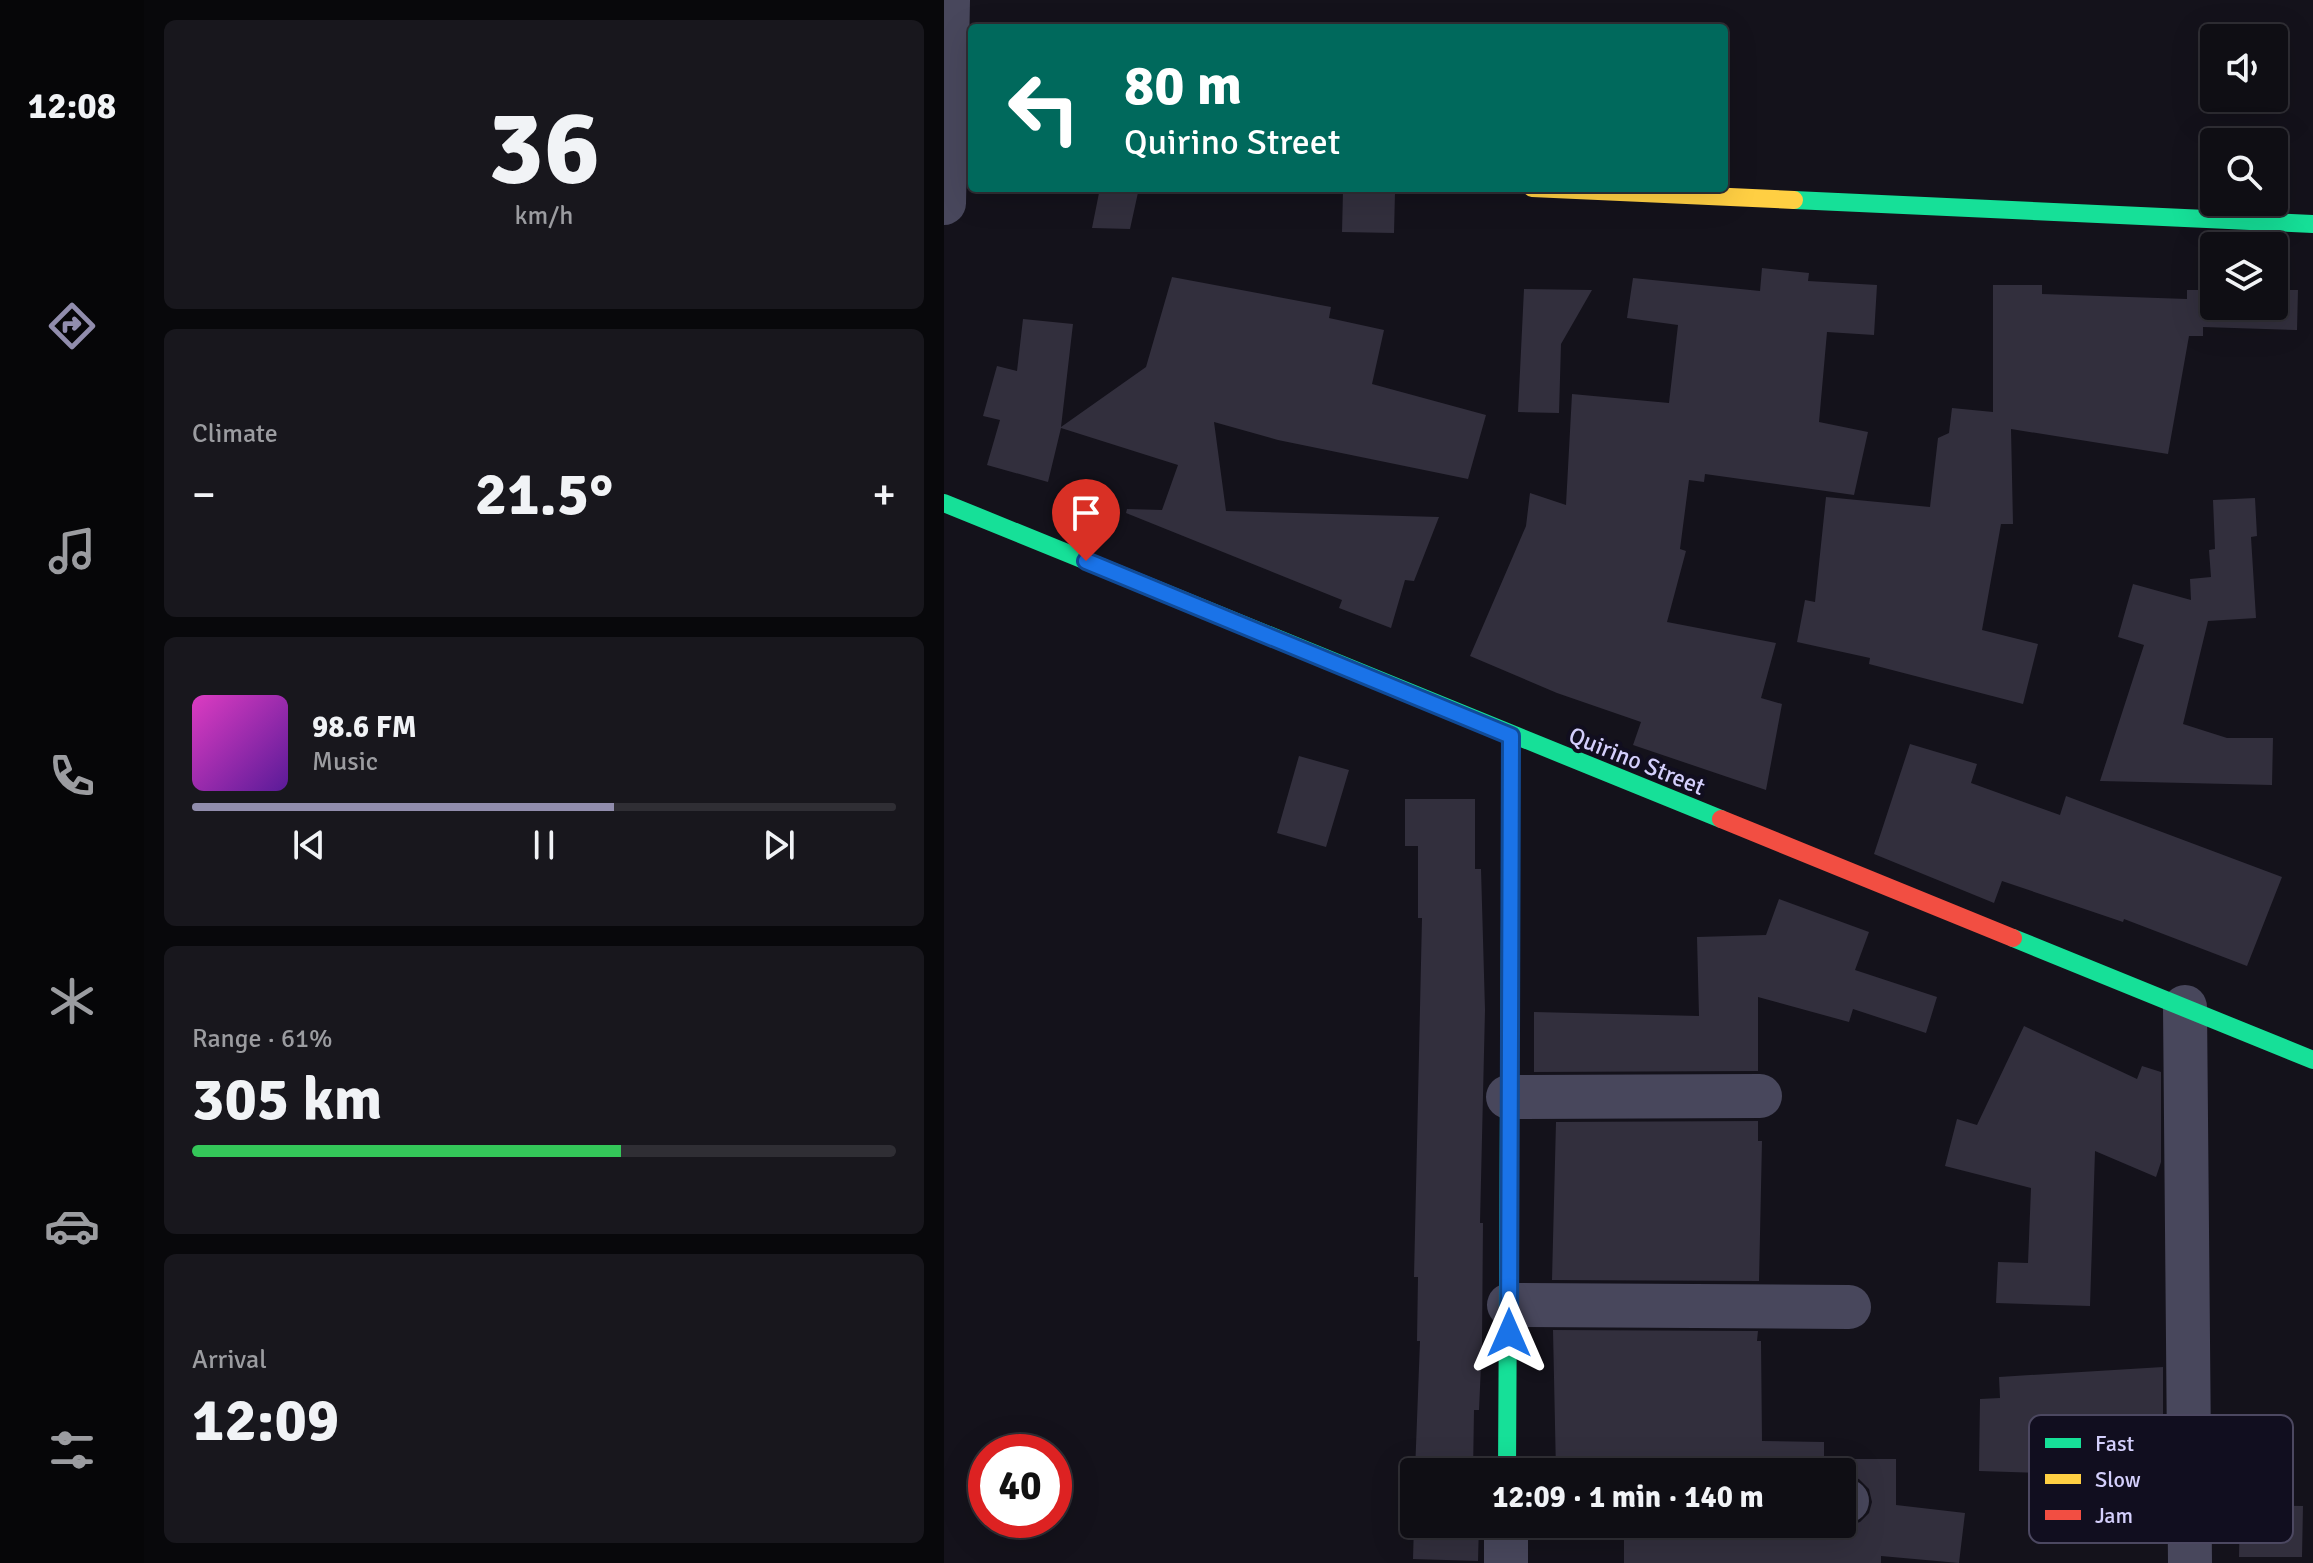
<!DOCTYPE html>
<html lang="en">
<head>
<meta charset="utf-8">
<style>
	body { margin:0; font-family:Signika,sans-serif; background:#18171d; color:#f1f3f6; height:100vh; display:flex; flex-direction:column; font-size:30px; white-space:nowrap }
	* { box-sizing:border-box; margin:0 }
	p { font-size:26px; color:#9b9ca0 }
	.icon { flex:none; width:44px; height:44px; fill:none; stroke:currentColor; stroke-width:2; stroke-linecap:round; stroke-linejoin:round }
	.map { position:relative; flex:1; overflow:hidden }
	.details { display:flex; flex-direction:column; gap:20px; padding:20px; background:#08080b; width:800px }
	.details>* { flex:none }
	.banner { position:absolute; left:24px; top:24px; width:760px; height:168px; border-radius:8px; box-shadow:0 8px 32px #0002,0 0 0 2px #2f2e34; background:#00695c; color:#fff; overflow:hidden }
	.fabs { position:absolute; left:1256px; top:24px; display:grid; gap:16px }
	.fabs a { display:grid; place-items:center; width:88px; height:88px; border-radius:8px; background:#0f0e14; box-shadow:0 8px 32px #0002,0 0 0 2px #2f2e34; font-size:40px }
	.speed { position:absolute; left:24px; top:1434px; display:flex; gap:16px; font-size:40px; font-weight:700; text-align:center }
	.speed>* { display:grid; place-content:center; width:104px; height:104px; border-radius:50%; background:#0f0e14; box-shadow:0 8px 32px #0002,0 0 0 2px #2f2e34; line-height:1 }
	.speed .limit { border:12px solid #d22; background:#fff; color:#111 }
	.pin { position:absolute; display:grid; place-items:center; width:68px; height:68px; color:#fff; margin:-82px -34px; border-radius:50% 50% 50% 0; rotate:-45deg; box-shadow:0 0 8px #0007 }
	.pin .icon { rotate:45deg }
	.me { position:absolute; width:88px; margin:-44px; rotate:0deg; stroke-linejoin:round; filter:drop-shadow(0 0 6px #0008) }
	.turn { display:flex; align-items:center; gap:28px; height:168px; padding:0 24px; font-size:36px }
	.turn .icon { width:104px; height:104px; stroke-width:2.5 }
	.turn b { display:block; font-size:56px; line-height:68px }
	.big { font-size:60px; font-weight:700; line-height:1.1 }
	.details .tile { flex:1; display:flex; flex-direction:column; justify-content:center; gap:12px; min-width:0; padding:0 28px; border-radius:12px; background:#18171d }
	.details .dial { align-items:center; gap:0 }
	.dial b { font-size:104px; line-height:1 }
	.song { display:flex; align-items:center; gap:24px }
	.cover { width:96px; height:96px; border-radius:12px; background:linear-gradient(135deg,hsl(310 70% 55%),hsl(270 70% 35%)) }
	.played { height:8px; border-radius:4px; background:linear-gradient(90deg,#918dad 60%,#2f2e34 60%) }
	.keys { display:flex; justify-content:space-around; direction:ltr }
	.heat { display:flex; justify-content:space-between; align-items:center; font-size:44px; direction:ltr }
	.charge { height:12px; border-radius:6px; background:linear-gradient(90deg,#34c759 61%,#2f2e34 0) }
	.trip { position:absolute; left:456px; top:1458px; width:456px; height:80px; border-radius:8px; background:#0f0e14; box-shadow:0 8px 32px #0002,0 0 0 2px #2f2e34; font-weight:700; line-height:80px; text-align:center }
	main { display:flex; flex:1; min-height:0 }
	.tabs { display:flex; flex-direction:column; width:144px; justify-content:space-around; align-items:center; background:#060608; color:#9b9ca0 }
	.tabs .icon { width:56px; height:56px }
	.tabs .current { color:#918dad }
	.tabs b { font-size:36px; color:#f1f3f6 }
	.map>svg:first-child { display:block }
	.building { fill:#322f3d }
	.lines { fill:none; stroke-linecap:round; stroke-linejoin:round }
	.street { stroke:#48475c; stroke-width:44 }
	.fast { stroke:#16e098; stroke-width:18 }
	.slow { stroke:#ffcf43; stroke-width:18 }
	.jam { stroke:#f24e42; stroke-width:18 }
	.route-casing { stroke:#114b97; stroke-width:20 }
	.route { stroke:#1a73e8; stroke-width:14 }
	.labels { text-anchor:middle; dominant-baseline:central; stroke-width:8; stroke-linejoin:round; paint-order:stroke }
	.street-label { font-size:24px; fill:#d4cffc; stroke:#110e1f }
	.key { fill:#110e1f; stroke:#4c4861; stroke-width:2 }
	.key-label { font-size:22px; fill:#d4cffc }
</style>
</head>
<body>
<main>
<nav class="tabs">
<b>12:08</b>
<svg class="icon current" aria-label="directions" viewBox="0 0 24 24"><path d="M12 3l9 9-9 9-9-9zM9 14v-3h6M13 9l2 2-2 2"/></svg>
<svg class="icon" aria-label="music" viewBox="0 0 24 24"><path d="M9 18V5l10-2v13"/><circle cx="6" cy="18" r="3"/><circle cx="16" cy="16" r="3"/></svg>
<svg class="icon" aria-label="phone" viewBox="0 0 24 24"><path d="M5 4h4l2 5-3 2q2 4 5 5l2-3 5 2v4C11 20 4 13 5 4z"/></svg>
<svg class="icon" aria-label="climate" viewBox="0 0 24 24"><path d="M12 3v18M4 7l16 10M4 17L20 7"/></svg>
<svg class="icon" aria-label="car" viewBox="0 0 24 24"><path d="M5 17H2v-5l4-1 3-4h7l3 4 3 1v5h-3M9 17h6M6 11h13"/><circle cx="7" cy="17" r="2"/><circle cx="17" cy="17" r="2"/></svg>
<svg class="icon" aria-label="filters" viewBox="0 0 24 24"><path d="M4 7h16M4 17h16"/><circle cx="9" cy="7" r="2"/><circle cx="15" cy="17" r="2"/></svg>
</nav>
<section class="details">
<div class="tile dial"><b>36</b><p>km/h</p></div>
<div class="tile"><p>Climate</p>
<div class="heat"><a>−</a><b class="big">21.5°</b><a>+</a></div>
</div>
<div class="tile">
<div class="song"><i class="cover"></i><div><b>98.6 FM</b><p>Music</p></div></div>
<div class="played"></div>
<div class="keys"><svg class="icon" aria-label="previous" viewBox="0 0 24 24"><path d="M18 5L8 12l10 7zM5 5v14"/></svg><svg class="icon" aria-label="pause" viewBox="0 0 24 24"><path d="M8 5v14M16 5v14"/></svg><svg class="icon" aria-label="next" viewBox="0 0 24 24"><path d="M6 5l10 7-10 7zM19 5v14"/></svg></div>
</div>
<div class="tile"><p>Range · 61%</p><b class="big">305 km</b><div class="charge"></div></div>
<div class="tile"><p>Arrival</p><b class="big">12:09</b></div>
</section>
<div class="map">
<svg width="1369" height="1563" viewBox="0 0 1369 1563">
	<rect width="100%" height="100%" fill="#14121b"/>
	<!-- building -->
	<path class="building" d="M 156,188 L 195,188 L 186,229 L 148,228 Z
		M 399,191 L 451,192 L 450,233 L 398,232 Z
		M 818,268 L 865,273 L 864,281 L 933,285 L 930,335 L 883,332 L 875,422 L 924,432 L 910,495 L 761,474 L 760,482 L 745,480 L 736,549 L 742,551 L 723,622 L 832,643 L 817,698 L 838,704 L 822,790 L 689,745 L 697,722 L 613,693 L 526,656 L 582,526 L 586,493 L 622,505 L 628,394 L 725,403 L 734,325 L 683,318 L 689,278 L 816,291 Z
		M 228,277 L 387,307 L 385,318 L 440,330 L 428,384 L 542,415 L 524,479 L 334,440 L 270,422 L 282,511 L 495,517 L 470,581 L 461,580 L 447,628 L 395,608 L 398,600 L 182,513 L 183,509 L 218,510 L 234,465 L 117,428 L 104,482 L 43,465 L 56,420 L 39,416 L 53,366 L 73,371 L 79,319 L 129,324 L 117,427 L 202,367 Z
		M 1049,285 L 1098,285 L 1098,294 L 1243,299 L 1243,290 L 1270,290 L 1270,306 L 1330,306 L 1330,290 L 1354,290 L 1353,330 L 1259,327 L 1259,336 L 1245,336 L 1224,454 L 1067,429 L 1069,524 L 1057,524 L 1038,630 L 1094,644 L 1079,704 L 925,664 L 926,658 L 853,642 L 861,600 L 871,602 L 882,497 L 986,507 L 994,438 L 1005,433 L 1008,408 L 1049,412 Z
		M 580,289 L 648,290 L 617,344 L 615,413 L 574,412 Z
		M 1311,498 L 1313,536 L 1307,537 L 1312,618 L 1264,621 L 1239,724 L 1283,738 L 1329,738 L 1328,785 L 1156,781 L 1200,645 L 1174,637 L 1189,584 L 1247,600 L 1246,579 L 1267,577 L 1265,550 L 1271,549 L 1269,500 Z
		M 966,744 L 1033,764 L 1027,783 L 1116,815 L 1122,796 L 1338,877 L 1303,966 L 1180,919 L 1179,922 L 1058,881 L 1050,903 L 930,854 Z
		M 355,756 L 405,770 L 382,847 L 333,833 Z
		M 461,799 L 531,799 L 531,869 L 537,869 L 541,1010 L 536,1223 L 539,1223 L 538,1343 L 535,1410 L 530,1410 L 529,1472 L 471,1472 L 476,1341 L 473,1341 L 474,1277 L 470,1277 L 478,918 L 474,918 L 474,846 L 461,846 Z
		M 835,899 L 925,932 L 911,970 L 993,997 L 982,1033 L 909,1009 L 905,1022 L 814,997 L 814,1071 L 590,1072 L 590,1012 L 755,1016 L 753,937 L 822,935 Z
		M 1080,1026 L 1193,1079 L 1198,1066 L 1217,1072 L 1217,1162 L 1212,1177 L 1151,1151 L 1146,1306 L 1052,1303 L 1054,1262 L 1084,1263 L 1087,1188 L 1001,1166 L 1013,1119 L 1033,1125 Z
		M 814,1121 L 814,1141 L 818,1141 L 815,1281 L 608,1280 L 612,1122 Z
		M 609,1330 L 814,1331 L 813,1341 L 817,1341 L 818,1441 L 880,1442 L 880,1459 L 952,1459 L 952,1505 L 1021,1513 L 1015,1563 L 937,1556 L 937,1563 L 680,1563 L 680,1524 L 904,1526 L 916,1522 L 925,1513 L 928,1502 L 925,1489 L 915,1479 L 898,1476 L 898,1472 L 612,1472 Z
		M 1219,1367 L 1219,1449 L 1096,1445 L 1095,1473 L 1035,1471 L 1036,1399 L 1056,1398 L 1055,1377 Z
		M 1296,1505 L 1359,1506 L 1358,1557 L 1295,1557 Z
		M 470,1524 L 535,1524 L 534,1561 L 469,1559 Z"/>
	<g class="lines">
		<!-- street -->
		<path class="street" d="M 0,203 L 4,0
			M 1241,1007 L 1246,1563
			M 564,1097 L 816,1096
			M 565,1305 L 905,1307
			M 898,1501 L 903,1501
			M 562,1563 L 562,1524"/>
		<!-- fast -->
		<path class="fast" d="M 850,200 L 1369,224
			M 0,503 L 777,819
			M 1069,938 L 1369,1060
			M 563,1472 L 567,736"/>
		<!-- slow -->
		<path class="slow" d="M 588,188 L 850,200"/>
		<!-- jam -->
		<path class="jam" d="M 777,819 L 1069,938"/>
	</g>
	<g class="lines">
		<defs>
			<path id="route" d="M 142,561 L 567,736 L 565,1333"/>
		</defs>
		<!-- route casing -->
		<use href="#route" class="route-casing"/>
		<!-- route -->
		<use href="#route" class="route"/>
	</g>
	<g class="labels">
		<!-- street labels -->
		<g class="street-label">
			<text transform="translate(693 761) rotate(22)">Quirino Street</text>
		</g>
	</g>
	<!-- legend -->
	<rect x="1085" y="1415" width="264" height="128" rx="12" class="key"/>
	<rect x="1101" y="1438" width="36" height="10" fill="#16e098"/>
	<rect x="1101" y="1474" width="36" height="10" fill="#ffcf43"/>
	<rect x="1101" y="1510" width="36" height="10" fill="#f24e42"/>
	<g class="key-label">
		<text x="1151" y="1451">Fast</text>
		<text x="1151" y="1487">Slow</text>
		<text x="1151" y="1523">Jam</text>
	</g>
</svg>
<div class="fabs">
<a><svg class="icon" aria-label="sound" viewBox="0 0 24 24"><path d="M4 9h4l5-4v14l-5-4H4zM17 9q2 3 0 6"/></svg></a>
<a><svg class="icon" aria-label="search" viewBox="0 0 24 24"><circle cx="10" cy="10" r="6"/><path d="M15 15l6 6"/></svg></a>
<a><svg class="icon" aria-label="layers" viewBox="0 0 24 24"><path d="M12 4l9 5-9 5-9-5zM3 14l9 5 9-5"/></svg></a>
</div>
<div class="speed"><div class="limit">40</div></div>
<div class="pin" style="left:142px;top:561px;background:#d93025"><svg class="icon" aria-label="arrive" viewBox="0 0 24 24"><path d="M6 21V4h12l-3 4 3 4H6"/></svg></div>
<svg class="me" style="left:565px;top:1333px" viewBox="-20 -20 40 40"><path d="M0-17L14 15 0 8-14 15z" fill="#1a73e8" stroke="#fff" stroke-width="4"/></svg>
<div class="trip">12:09 · 1 min · 140 m</div>
<div class="banner">
<div class="turn"><svg class="icon" aria-label="left" viewBox="0 0 24 24"><path d="M17 20v-9H6M10 6l-5 5 5 5"/></svg><div><b>80 m</b>Quirino Street</div></div>
</div>
</div>
</main>
</body>
</html>
